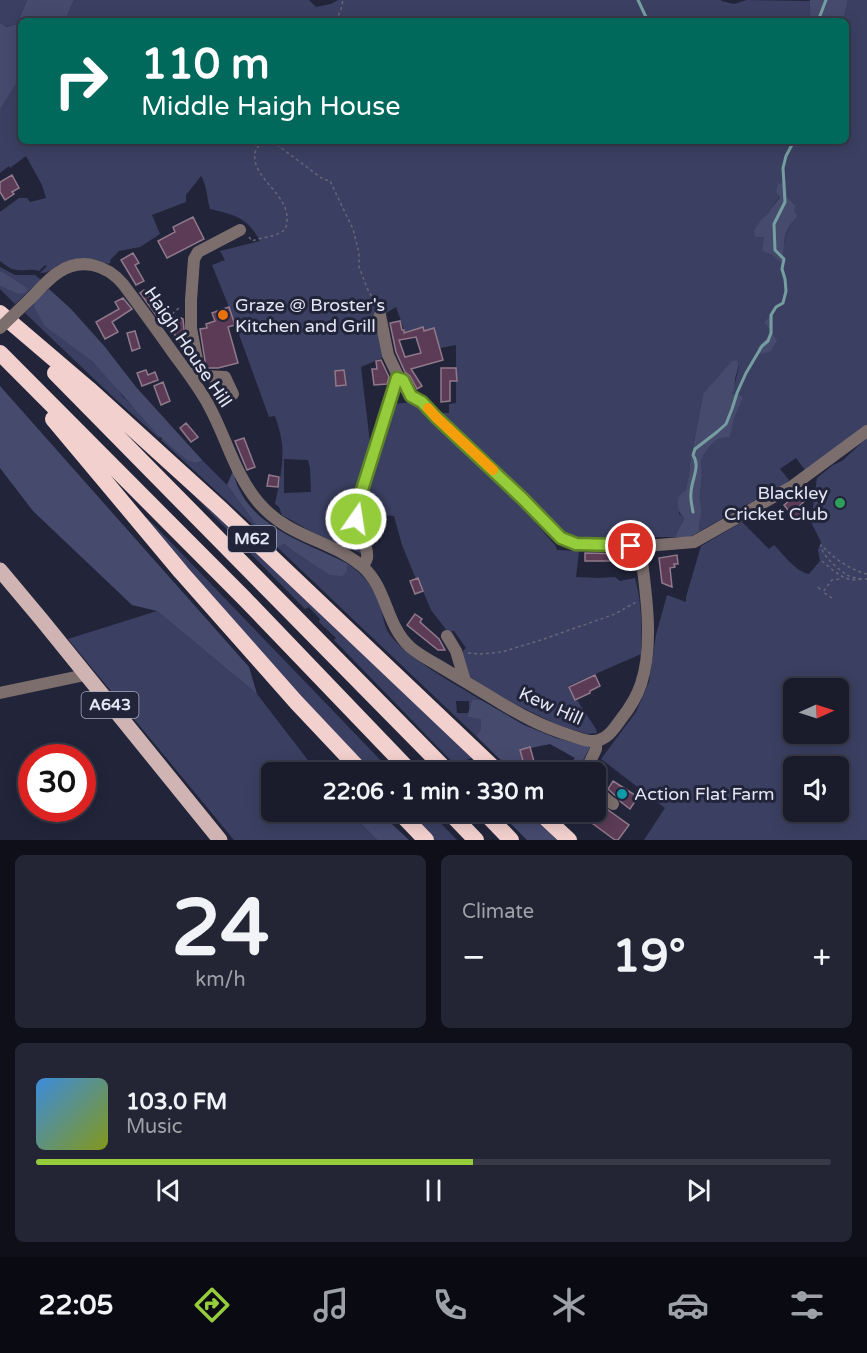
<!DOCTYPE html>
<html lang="en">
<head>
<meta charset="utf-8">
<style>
	body { margin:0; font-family:"Varela Round",sans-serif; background:#232534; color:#f1f3f6; height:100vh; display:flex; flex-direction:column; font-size:22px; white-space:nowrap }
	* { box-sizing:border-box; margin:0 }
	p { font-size:20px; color:#9fa1a9 }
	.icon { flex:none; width:33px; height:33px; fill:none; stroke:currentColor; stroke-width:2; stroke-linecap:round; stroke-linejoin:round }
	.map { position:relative; height:840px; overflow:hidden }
	.side { display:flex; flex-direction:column; gap:15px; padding:15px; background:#0e0f18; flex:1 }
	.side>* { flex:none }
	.top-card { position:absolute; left:18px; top:18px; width:831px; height:126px; border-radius:9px; box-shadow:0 3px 15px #0003,0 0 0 2px #383a48; background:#00695c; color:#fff; overflow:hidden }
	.needle { width:39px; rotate:87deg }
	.tools { position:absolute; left:783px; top:678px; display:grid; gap:12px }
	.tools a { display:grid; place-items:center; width:66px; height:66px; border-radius:9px; background:#1a1c2c; box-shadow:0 3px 15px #0003,0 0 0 2px #383a48; font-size:30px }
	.speed { position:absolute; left:18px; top:744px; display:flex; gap:12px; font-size:30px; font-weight:700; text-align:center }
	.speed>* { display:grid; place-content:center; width:78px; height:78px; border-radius:50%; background:#1a1c2c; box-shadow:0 3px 15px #0003,0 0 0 2px #383a48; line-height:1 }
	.speed .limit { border:9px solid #d22; background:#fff; color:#111 }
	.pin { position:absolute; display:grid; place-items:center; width:51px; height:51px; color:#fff; margin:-26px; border:3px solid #fff; border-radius:50%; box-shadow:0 2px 6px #0007 }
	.me { position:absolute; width:66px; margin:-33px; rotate:13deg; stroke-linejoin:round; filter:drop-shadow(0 0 4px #0008) }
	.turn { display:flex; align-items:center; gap:21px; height:126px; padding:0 24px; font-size:27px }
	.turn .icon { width:78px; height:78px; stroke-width:2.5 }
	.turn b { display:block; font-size:42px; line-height:51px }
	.big { font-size:45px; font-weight:800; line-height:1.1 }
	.side .tile { flex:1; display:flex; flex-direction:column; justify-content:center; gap:9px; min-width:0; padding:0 21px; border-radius:9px; background:#232534 }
	.side .dial { align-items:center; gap:0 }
	.dial b { font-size:78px; line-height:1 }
	.song { display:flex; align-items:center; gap:18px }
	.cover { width:72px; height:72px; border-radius:9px; background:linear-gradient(135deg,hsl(210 70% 55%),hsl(70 70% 35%)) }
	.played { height:6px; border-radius:3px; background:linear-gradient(90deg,#94cc3c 55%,#383a48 55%) }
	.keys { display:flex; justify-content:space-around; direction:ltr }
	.heat { display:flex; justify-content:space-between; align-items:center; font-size:33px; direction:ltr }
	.side .tiles { flex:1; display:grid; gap:15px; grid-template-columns:1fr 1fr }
	.tile:last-child { grid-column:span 2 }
	.trip { position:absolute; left:261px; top:762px; width:345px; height:60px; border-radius:9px; background:#1a1c2c; box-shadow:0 3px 15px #0003,0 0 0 2px #383a48; font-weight:800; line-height:60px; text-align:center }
	.tabs { display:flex; height:96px; justify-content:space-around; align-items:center; background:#0a0b12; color:#9fa1a9 }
	.tabs .icon { width:42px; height:42px }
	.tabs .on { color:#94cc3c }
	.tabs b { font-size:27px; color:#f1f3f6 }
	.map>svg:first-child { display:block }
	.green { fill:#3b4062; fill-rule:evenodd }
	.forest { fill:#464b6e }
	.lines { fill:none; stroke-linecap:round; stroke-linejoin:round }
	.stream { stroke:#769ea1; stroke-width:3 }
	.building { fill:#5b3b55; stroke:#90798b; stroke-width:1.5; fill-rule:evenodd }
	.path { stroke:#646679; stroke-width:1.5; stroke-dasharray:3 3; stroke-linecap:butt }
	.minor { stroke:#7b6e6d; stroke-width:12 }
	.major { stroke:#d0b4b3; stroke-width:15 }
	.highway { stroke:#f2d0ce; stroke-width:16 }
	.minor-bridge { stroke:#7b6e6d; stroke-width:12 }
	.route-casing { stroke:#608527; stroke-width:15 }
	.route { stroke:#94cc3c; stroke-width:10 }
	.slow { stroke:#f59e0b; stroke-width:10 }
	.food-dot { fill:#e8710a; stroke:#22253a; stroke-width:2 }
	.leisure-dot { fill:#2e9e5b; stroke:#22253a; stroke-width:2 }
	.culture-dot { fill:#0f9aa8; stroke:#22253a; stroke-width:2 }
	.labels { text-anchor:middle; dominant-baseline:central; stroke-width:6; stroke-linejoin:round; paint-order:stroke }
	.shield { fill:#22253a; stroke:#aaacbc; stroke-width:1.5 }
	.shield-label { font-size:16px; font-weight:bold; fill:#e4e6f4 }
	.poi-label { font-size:18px; fill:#e4e6f4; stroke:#22253a; text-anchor:start }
	.street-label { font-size:18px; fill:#e4e6f4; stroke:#22253a }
</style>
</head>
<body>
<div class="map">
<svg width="867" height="840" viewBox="0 0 867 840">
	<rect width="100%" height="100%" fill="#22253a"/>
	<!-- green -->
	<path class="green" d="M 0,0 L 27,0 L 17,24 L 5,27 L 0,23 Z
		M 74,0 L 309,0 L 316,7 L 331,4 L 338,0 L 722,0 L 721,1 L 734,4 L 747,0 L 810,1 L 809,21 L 65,21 Z
		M 848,0 L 867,0 L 867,426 L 805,470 L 796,458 L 780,469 L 789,480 L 784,486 L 748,504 L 700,531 C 698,523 702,516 700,508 C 699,498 700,495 701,485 C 702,479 700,472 701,466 C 702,449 714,437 730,436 L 734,419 L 742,397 L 732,395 L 739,366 L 703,394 L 690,463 L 689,475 L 679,514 L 684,518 C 682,526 676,529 676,537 L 652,537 L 634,541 L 569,537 L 441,419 L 440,413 L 449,413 L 449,404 L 456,403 L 456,345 L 440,348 L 434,328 L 424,331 L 422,327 L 405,332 L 396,307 L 383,315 L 382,358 L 361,367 L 371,451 L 350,514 L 362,554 L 314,533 L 282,515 L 279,507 L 275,504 C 279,484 284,464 282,444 C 281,434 278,425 275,416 L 269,417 L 229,307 L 212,265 L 225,260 L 220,251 L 260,241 C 247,217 235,215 210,209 C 207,199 207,185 201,176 L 186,195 L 186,202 L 152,215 L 160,234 L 140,247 L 119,251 L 110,260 L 111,262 L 108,264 C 90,256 74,256 57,266 C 51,270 48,273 40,273 L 47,266 L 45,265 L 39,271 C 31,268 26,271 18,270 C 11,270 5,265 0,261 L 0,212 L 19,198 L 27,198 L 30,202 L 46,198 L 42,185 L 26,156 L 10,168 L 9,166 L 0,173 L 0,110 L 21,76 L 21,141 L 846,141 L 846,21 L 843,21 ZM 776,192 L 787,197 L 796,206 L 794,210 L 798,216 C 783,232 784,242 783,263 L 771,254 L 764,237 L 770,210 L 780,196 ZM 284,459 L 308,460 L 310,468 L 311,492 L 284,493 Z
		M 0,267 L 15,275 L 35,275 L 40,279 L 40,281 L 15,304 L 0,289 L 0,286 L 18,294 L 22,284 L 3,272 L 0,272 Z
		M 36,300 L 71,344 L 93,362 L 113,383 L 123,397 L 139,412 L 161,436 L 159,438 L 111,395 L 25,313 Z
		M 414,402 L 505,488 L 555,545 L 557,550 L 579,551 L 576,577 L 598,578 L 615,577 L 620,581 L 635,578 C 642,604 642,628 641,654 L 568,686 L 575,701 L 577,700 L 596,729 L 597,733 L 587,734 L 558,725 L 507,700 L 470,677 L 461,653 L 466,648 L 454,631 L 448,632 L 431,610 L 418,579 L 416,579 L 402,545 L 394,516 L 373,514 L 360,518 L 393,404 Z
		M 163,438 L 188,461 L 195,463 L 203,461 L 227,485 L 260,530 L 284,544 L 296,553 L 312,563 L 347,571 L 348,564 C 364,575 375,589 381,608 C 383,615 384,624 387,630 C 401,656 456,684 481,700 L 472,700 L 469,710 L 469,701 L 456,701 L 457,713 L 468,713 L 467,717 L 481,718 L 481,729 L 476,736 L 277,547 L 161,440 Z
		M 867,438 L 867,840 L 644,840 L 665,808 L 601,759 L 636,712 L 649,682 L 656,635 L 667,595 L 686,602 L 686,597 L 701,546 L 742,522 L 769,549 L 774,545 C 783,554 796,572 809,574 L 820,561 L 818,550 L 821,542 L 811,522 L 817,478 L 833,465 L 842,461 ZM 794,688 L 838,688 L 838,734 L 794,734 ZM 794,766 L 838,766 L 838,812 L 794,812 Z
		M 163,464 L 472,758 L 466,760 L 464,766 L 465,772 L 462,772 L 334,640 L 336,638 L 319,622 L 320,619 L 309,607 L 305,609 Z
		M 146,517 L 160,531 L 392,772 L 371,772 L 275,668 L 146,519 Z
		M 157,611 L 257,694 L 317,772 L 272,772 L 272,812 L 349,812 L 377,840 L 234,840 L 68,639 Z
		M 407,812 L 430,812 L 457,840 L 434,840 Z"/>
	<!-- forest -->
	<path class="forest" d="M 27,0 L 74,0 L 65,21 L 21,21 L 21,76 L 0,110 L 0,23 L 6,27 L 17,24 Z
		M 810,0 L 848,0 L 843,21 L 809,21 Z
		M 786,182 L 787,197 L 796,206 L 794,210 L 798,216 C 781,234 785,241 783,264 L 771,254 L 762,251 L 764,237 L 755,237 L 754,230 L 761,220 L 769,213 L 770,210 L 780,197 L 776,192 L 778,184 Z
		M 0,272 L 3,272 L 22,284 L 28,289 L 25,293 L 18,294 L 0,286 Z
		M 49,289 L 71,309 L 105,347 L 136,387 L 203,461 L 195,463 L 188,461 L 158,435 L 93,362 L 45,326 L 34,307 L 36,300 Z
		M 773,314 L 773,335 L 777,340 L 771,351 L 762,354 L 758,353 L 758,347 L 771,333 L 769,328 L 764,322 Z
		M 737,360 C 740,368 736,372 735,380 C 734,386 735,388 732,394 L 738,395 L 743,397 L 734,419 L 730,437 C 721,437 716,439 710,446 C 696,462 703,466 701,485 C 700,495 699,497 701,508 C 702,516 698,523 700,531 L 690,537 L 676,537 C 676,529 682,526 684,518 C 676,511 675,496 685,491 L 689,475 L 690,463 L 703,394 L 732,361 Z
		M 0,386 L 249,667 L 257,694 L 157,611 L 132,605 L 33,511 L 0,468 Z
		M 233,471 C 235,477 236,484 239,489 C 259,531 310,544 348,564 L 347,571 L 342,576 L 330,575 L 296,553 L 284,544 L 277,547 L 260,530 L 227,485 Z
		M 472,700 L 481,700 L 524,725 L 556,738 L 590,747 L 578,770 L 582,772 L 563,772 L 575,758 L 550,744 L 521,750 L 525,768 L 527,768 L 529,772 L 513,772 L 476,736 L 481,729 L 481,719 L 467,717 Z
		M 349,812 L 379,812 L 409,840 L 377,840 Z
		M 499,812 L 527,812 L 557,840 L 527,840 Z"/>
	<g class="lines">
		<!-- stream -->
		<path class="stream" d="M 638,0 L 646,17
			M 669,21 L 679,18
			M 818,21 L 826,0
			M 693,512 C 692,506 690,499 691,493 C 691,480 701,467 693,455 L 695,449 L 717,432 L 726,424 L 732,409 L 737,393 L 746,373 L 762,346 L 768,341 L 771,333 L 771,315 L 776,307 L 783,303 L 786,291 L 785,279 L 782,269 L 784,259 L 775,250 L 774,224 L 785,202 L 783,168 L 786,156 L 794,141"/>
	</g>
	<!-- building -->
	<path class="building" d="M 12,175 L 19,188 L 12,192 L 14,194 L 5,200 L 0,192 L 0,182 Z
		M 193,217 L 204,239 L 167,258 L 158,241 L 175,232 L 173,227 Z
		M 133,253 L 139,263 L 135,265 L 144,281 L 136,285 L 121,260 Z
		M 144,290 L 161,313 L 165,310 L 169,316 L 161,322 L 140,293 Z
		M 123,298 L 132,309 L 112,322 L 118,332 L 105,339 L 96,322 L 119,309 L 115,302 Z
		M 229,307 L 235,325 L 228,327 L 238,363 L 218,368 L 207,368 L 206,367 L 200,329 L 207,328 L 206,324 L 215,321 L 212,313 Z
		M 175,317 L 177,321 L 181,318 L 183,319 L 186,350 L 167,324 Z
		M 400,321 L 402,330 L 404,330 L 404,333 L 423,327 L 424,331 L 434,328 L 443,360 L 411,369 L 422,386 L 417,389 L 410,376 L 405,372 L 396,352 L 390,323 ZM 416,337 L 421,353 L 405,357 L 399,340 Z
		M 135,331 L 140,348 L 132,351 L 127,333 Z
		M 381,360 L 389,377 L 387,384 L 374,385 L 372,369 L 377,369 L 376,361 Z
		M 441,368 L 456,368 L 457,381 L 450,381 L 450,401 L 441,402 Z
		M 146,370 L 148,375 L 155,372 L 158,380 L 142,386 L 137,373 Z
		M 344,370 L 346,385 L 336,386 L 335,371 Z
		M 163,382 L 170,401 L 161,405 L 154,386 Z
		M 186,423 L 198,437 L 191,442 L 180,428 Z
		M 244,438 L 255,467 L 247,470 L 235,441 Z
		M 269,475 L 279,477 L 278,487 L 267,486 Z
		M 801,491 L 807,499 L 798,507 L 803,513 L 795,519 L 784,505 Z
		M 370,518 L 381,518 L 381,532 L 371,535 Z
		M 585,553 L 623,554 L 625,554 L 625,561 L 585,561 Z
		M 677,555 L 678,564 L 674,564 L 675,567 L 670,568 L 672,587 L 662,583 L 659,558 Z
		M 418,578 L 423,591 L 415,594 L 410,581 Z
		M 415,614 L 422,619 L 420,622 L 439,639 L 445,650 L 438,650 L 407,625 Z
		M 595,675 L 600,686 L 590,691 L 590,693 L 575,700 L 569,687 Z
		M 530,747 L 535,765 L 537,772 L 529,772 L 527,768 L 525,768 L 520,750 Z
		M 613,781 L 638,797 L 630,809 L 621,802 L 618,798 L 608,789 Z
		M 596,800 L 604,807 L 629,825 L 618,840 L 615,840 L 577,812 L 596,812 Z"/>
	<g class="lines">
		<!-- path -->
		<path class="path" d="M 336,21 L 341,9 L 343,0
			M 272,141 L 324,180 L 329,180 L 330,181 L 353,229 L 359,253 L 359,267 L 367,288 L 376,305
			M 249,237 L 252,241 C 262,237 275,237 283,231 C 287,228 287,223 287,218 C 287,193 251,177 255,153 C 256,148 260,144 263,141
			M 163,322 L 179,308
			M 822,561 C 833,570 845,583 861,579
			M 867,574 C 848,569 834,558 821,545 C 821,555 838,569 847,575 C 852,578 861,579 867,579
			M 818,587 L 822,591
			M 832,598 L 823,592 L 832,580 L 839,579 L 842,577
			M 468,653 L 480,654 L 502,652 L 544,639 L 615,614 L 636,602"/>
		<!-- minor -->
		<path class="minor" d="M 31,298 C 40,289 49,278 59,272 C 81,257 107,265 123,284 C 141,308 159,333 176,357 C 188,373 200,389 209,406 C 226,437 235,475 259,503 C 289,538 329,539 362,566 C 388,589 385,624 410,647 C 418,654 427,659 436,664 C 454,675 473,686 491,697 C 518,714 542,727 572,736 C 579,738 586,742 594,741 C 607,740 614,729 621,719 C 629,709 637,696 641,684 C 654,645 646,593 641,554
			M 380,315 L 388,355 L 399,378
			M 196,370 L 204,376 L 225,377 L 233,394
			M 191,377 L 198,365 L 191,328 L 191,300 L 194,259 L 198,252 L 240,230
			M 641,554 L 644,547 L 646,546 L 694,542 L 791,487 L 867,431
			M 362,566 C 364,563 366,562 367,558 C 369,547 356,526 356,512 L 397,378 L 403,380 L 411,396 L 422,402 L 436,417 C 469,447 502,478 533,509 C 543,518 554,536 566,541 C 588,552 623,535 641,554
			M 447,636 L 456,651 L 465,681
			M 0,693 L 85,675
			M 590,772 L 588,766 L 596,749 L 596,741
			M 596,778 C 600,792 600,795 613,804"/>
		<!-- major -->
		<path class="major" d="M 0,570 L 41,619 L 220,840"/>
		<!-- highway -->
		<path class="highway" d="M 0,313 L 89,389 L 221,509 L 498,772
			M 0,353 L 244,598 L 411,772
			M 55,373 L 448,772
			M 53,419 L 181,572 L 296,702 L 362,772
			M 399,812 L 426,840
			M 449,812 L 476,840
			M 484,812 L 511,840
			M 539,812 L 569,840"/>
		<!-- minor-bridge -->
		<path class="minor-bridge" d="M 0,328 L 31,298"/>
	</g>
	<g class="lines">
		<defs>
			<path id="route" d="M 356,519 L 357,506 L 397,378 L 403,380 L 411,396 L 422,402 L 436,417 L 523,499 L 561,538 L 576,544 L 616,545 L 631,546"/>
		</defs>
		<!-- route casing -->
		<use href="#route" class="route-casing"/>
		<!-- route -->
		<use href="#route" class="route"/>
		<!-- slow -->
		<path class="slow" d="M 428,408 L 436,417 L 493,470"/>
	</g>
	<!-- markers -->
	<circle class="food-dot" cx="223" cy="315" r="6"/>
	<circle class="leisure-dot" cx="840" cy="503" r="6"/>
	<circle class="culture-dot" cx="622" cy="794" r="6"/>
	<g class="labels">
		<!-- shield labels -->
		<g class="shield">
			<rect x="228" y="526" width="48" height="26" rx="4.5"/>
			<rect x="81.5" y="692" width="57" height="26" rx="4.5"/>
		</g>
		<g class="shield-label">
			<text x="252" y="539">M62</text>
			<text x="110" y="705">A643</text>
		</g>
		<!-- poi labels -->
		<g class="poi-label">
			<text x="235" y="305">Graze @ Broster's<tspan x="235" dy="21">Kitchen and Grill</tspan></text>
			<text x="828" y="493" text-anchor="end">Blackley<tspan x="828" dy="21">Cricket Club</tspan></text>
			<text x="634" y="794">Action Flat Farm</text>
		</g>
		<!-- street labels -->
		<g class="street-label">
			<text transform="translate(188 347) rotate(56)">Haigh House Hill</text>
			<text transform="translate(551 706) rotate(24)">Kew Hill</text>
		</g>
	</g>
</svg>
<div class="tools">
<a><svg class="needle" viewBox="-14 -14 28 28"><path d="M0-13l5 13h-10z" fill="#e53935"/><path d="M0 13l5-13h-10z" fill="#9fa1a9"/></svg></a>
<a><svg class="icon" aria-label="sound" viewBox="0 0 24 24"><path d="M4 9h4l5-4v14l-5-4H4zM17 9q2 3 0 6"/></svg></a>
</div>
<div class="speed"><div class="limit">30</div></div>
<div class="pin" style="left:631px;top:546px;background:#d93025"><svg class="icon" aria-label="arrive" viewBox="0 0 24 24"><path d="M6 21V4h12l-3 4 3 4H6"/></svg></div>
<svg class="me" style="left:356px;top:519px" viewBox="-20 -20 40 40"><circle r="17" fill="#94cc3c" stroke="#fff" stroke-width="3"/><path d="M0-11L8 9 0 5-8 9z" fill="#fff"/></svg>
<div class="trip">22:06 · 1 min · 330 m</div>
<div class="top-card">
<div class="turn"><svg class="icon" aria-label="right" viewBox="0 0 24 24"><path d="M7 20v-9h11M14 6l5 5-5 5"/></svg><div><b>110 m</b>Middle Haigh House</div></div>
</div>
</div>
<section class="side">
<div class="tiles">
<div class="tile dial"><b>24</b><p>km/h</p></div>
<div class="tile"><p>Climate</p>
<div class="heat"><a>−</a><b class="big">19°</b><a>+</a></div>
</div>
<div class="tile">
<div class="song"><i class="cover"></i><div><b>103.0 FM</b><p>Music</p></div></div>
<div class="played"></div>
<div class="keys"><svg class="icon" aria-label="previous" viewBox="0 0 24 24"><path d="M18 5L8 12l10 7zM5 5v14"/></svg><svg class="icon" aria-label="pause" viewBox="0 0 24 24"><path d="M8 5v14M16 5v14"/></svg><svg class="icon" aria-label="next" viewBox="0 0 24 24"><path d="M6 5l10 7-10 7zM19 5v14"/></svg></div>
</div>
</div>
</section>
<nav class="tabs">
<b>22:05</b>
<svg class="icon on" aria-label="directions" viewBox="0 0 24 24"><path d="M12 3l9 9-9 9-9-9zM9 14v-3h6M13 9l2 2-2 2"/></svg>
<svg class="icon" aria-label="music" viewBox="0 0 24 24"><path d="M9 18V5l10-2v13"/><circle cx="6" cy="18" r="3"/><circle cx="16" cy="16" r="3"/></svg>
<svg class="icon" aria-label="phone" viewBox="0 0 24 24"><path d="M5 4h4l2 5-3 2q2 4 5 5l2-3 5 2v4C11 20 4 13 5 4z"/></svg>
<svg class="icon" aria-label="climate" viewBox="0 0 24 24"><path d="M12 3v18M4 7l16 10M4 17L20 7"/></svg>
<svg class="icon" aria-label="car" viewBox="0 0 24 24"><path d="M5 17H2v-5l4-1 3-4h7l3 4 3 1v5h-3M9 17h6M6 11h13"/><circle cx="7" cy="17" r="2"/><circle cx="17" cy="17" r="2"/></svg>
<svg class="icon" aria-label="filters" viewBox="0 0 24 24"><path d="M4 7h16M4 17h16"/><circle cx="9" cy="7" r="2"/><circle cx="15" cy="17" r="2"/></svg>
</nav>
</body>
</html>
